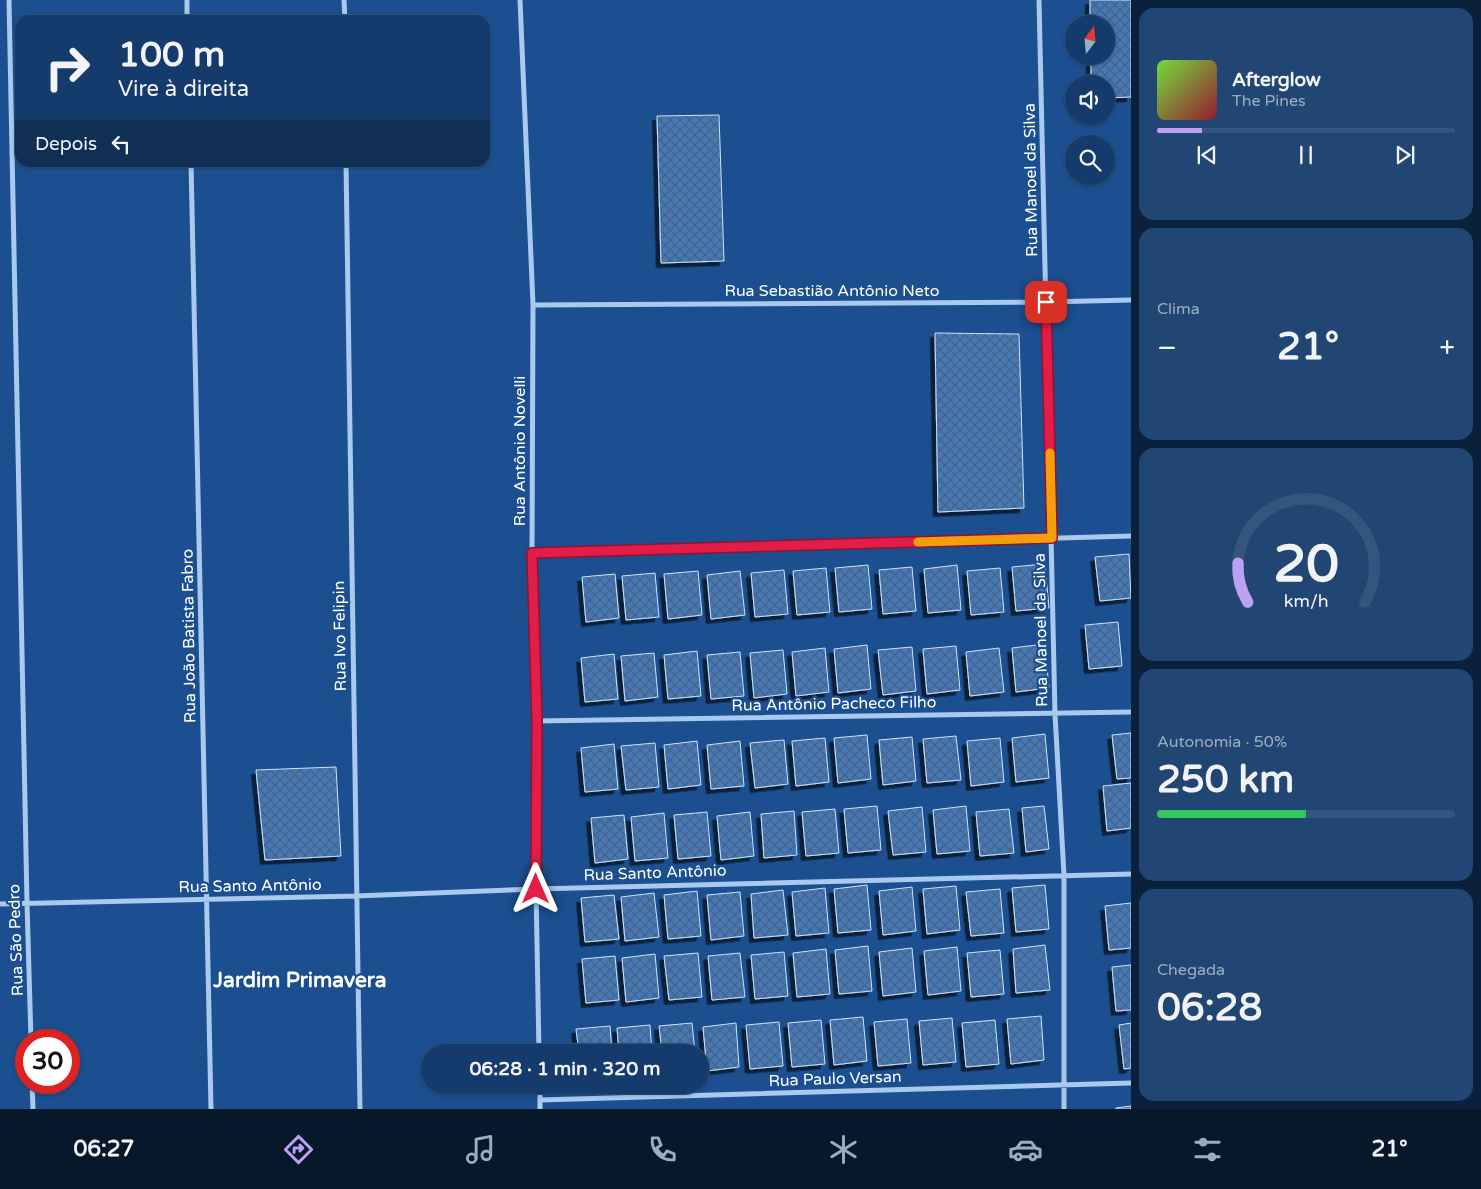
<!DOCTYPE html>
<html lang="pt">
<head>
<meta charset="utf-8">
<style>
	body { margin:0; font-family:"Varela Round",sans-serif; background:#214673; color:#f1f3f6; height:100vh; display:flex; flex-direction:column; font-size:19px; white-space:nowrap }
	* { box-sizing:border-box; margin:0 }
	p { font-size:16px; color:#9dadc1 }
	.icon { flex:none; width:28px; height:28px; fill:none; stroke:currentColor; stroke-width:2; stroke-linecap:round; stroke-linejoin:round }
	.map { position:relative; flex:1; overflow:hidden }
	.details { display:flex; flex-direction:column; gap:8px; padding:8px; background:#0b203b; width:350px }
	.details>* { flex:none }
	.banner { position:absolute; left:15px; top:15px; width:475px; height:152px; border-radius:15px; box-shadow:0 1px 4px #0004,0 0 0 1px #33557e; background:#143b6b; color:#f1f3f6; overflow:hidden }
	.needle { width:32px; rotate:16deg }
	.fabs { position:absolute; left:1065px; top:15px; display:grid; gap:10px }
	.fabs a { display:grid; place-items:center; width:50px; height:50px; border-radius:50%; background:#143b6b; box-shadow:0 1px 4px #0004,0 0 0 1px #33557e; font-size:25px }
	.speed { position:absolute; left:15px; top:1029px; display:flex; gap:10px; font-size:25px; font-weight:700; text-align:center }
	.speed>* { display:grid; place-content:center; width:65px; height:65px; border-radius:50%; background:#143b6b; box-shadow:0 1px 4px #0004,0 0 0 1px #33557e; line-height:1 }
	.speed .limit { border:8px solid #d22; background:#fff; color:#111 }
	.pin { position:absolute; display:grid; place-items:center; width:42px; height:42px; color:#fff; margin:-21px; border-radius:10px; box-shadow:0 2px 8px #0006 }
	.me { position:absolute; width:55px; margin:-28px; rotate:0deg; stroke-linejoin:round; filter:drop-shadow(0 0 4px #0008) }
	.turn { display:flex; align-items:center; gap:18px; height:105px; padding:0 20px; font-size:22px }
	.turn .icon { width:65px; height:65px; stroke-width:2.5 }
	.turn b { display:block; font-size:35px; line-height:42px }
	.then { display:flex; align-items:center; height:48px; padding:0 20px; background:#0003; gap:10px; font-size:19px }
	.big { font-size:38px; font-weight:800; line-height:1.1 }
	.details .tile { flex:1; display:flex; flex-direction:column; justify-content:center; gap:8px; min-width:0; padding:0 18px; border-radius:15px; background:#214673 }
	.details .dial { align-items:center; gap:0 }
	.dial svg { height:130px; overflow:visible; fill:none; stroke:#33557e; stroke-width:7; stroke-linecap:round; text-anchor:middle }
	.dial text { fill:#f1f3f6; stroke:none }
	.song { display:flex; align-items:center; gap:15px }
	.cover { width:60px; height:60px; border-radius:8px; background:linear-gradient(135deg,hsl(100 70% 55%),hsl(350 70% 35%)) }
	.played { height:5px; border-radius:2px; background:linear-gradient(90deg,#bca0f2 15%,#33557e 15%) }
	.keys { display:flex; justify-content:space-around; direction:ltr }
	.heat { display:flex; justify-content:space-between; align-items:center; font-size:28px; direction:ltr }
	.charge { height:8px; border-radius:4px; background:linear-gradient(90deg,#34c759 50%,#33557e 0) }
	.trip { position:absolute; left:421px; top:1044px; width:288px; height:50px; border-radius:25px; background:#143b6b; box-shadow:0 1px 4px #0004,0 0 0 1px #33557e; font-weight:800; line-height:50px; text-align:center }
	.tabs { display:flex; height:80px; justify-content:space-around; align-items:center; background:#08182b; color:#9dadc1 }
	.tabs .icon { width:35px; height:35px }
	.tabs .active { color:#bca0f2 }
	.tabs b { font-size:22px; color:#f1f3f6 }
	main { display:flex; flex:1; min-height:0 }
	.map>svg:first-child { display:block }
	.building { fill:url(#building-cross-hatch); stroke:#cfe3fa; filter:url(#shadow) }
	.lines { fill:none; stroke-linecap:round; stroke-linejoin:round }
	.minor { stroke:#a9c9ee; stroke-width:5 }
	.route-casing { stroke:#92132f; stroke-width:12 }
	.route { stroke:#e11d48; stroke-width:9 }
	.slow { stroke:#f59e0b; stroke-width:9 }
	.labels { text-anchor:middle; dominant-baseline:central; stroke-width:4.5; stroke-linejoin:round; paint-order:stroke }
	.street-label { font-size:16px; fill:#fff; stroke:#1b4f8f }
	.district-label { font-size:21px; font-weight:bold; fill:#fff; stroke:#1b4f8f }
</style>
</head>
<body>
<main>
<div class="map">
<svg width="1131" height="1109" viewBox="0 0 1131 1109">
	<defs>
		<pattern id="building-cross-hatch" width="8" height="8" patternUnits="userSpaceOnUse" patternTransform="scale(1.25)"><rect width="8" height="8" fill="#4478b7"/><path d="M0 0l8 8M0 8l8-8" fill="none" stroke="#486282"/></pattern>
		<filter id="shadow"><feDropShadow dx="-4.5" dy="4.5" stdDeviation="0" flood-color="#0009"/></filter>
	</defs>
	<rect width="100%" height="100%" fill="#1b4f8f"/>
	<!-- building -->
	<path class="building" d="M 1090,0 L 1131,0 L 1131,97 L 1106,98 L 1106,84 L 1091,84 L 1091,56 L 1106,56 L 1106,24 L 1090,24 Z
		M 719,115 L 724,261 L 661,263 L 657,116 Z
		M 935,333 L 1019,334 L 1024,508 L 938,512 Z
		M 1129,554 L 1131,598 L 1100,601 L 1095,557 Z
		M 1045,564 L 1049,608 L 1016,611 L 1012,567 Z
		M 868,565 L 872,609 L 839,612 L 835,568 Z
		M 957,565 L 961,610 L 928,613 L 924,569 Z
		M 912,567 L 916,611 L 883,614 L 879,570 Z
		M 826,568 L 830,612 L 797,615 L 793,571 Z
		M 1000,568 L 1004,612 L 971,615 L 967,571 Z
		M 784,570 L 788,614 L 755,617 L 751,573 Z
		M 698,571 L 702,615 L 668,619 L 664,574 Z
		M 740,571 L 745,615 L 711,619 L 707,575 Z
		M 655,573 L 659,617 L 626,620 L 622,576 Z
		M 615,574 L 619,618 L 586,622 L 582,577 Z
		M 1118,622 L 1122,666 L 1089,669 L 1085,625 Z
		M 1045,644 L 1049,688 L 1016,692 L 1012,648 Z
		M 867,645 L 871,689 L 838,693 L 834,649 Z
		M 956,646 L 960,690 L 927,694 L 923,649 Z
		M 912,647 L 916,691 L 883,695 L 878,650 Z
		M 825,648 L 829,692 L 796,696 L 792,652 Z
		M 999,648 L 1004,692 L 970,696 L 966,652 Z
		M 783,650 L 787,694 L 754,698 L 750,653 Z
		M 697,651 L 701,696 L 668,699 L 664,655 Z
		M 740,652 L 744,696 L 711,699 L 707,655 Z
		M 654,653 L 658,697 L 625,701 L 621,656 Z
		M 614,654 L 618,699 L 585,702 L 581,658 Z
		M 1131,733 L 1131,778 L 1117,779 L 1112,735 Z
		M 1045,734 L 1049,778 L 1016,782 L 1012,738 Z
		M 867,735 L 871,779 L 838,783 L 834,738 Z
		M 956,736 L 961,780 L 927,783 L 923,739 Z
		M 912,737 L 916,781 L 883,785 L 879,740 Z
		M 825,738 L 829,782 L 796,786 L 792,741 Z
		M 1000,738 L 1004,782 L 971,786 L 967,741 Z
		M 784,740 L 788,784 L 755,788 L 750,743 Z
		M 697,741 L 701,785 L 668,789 L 664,745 Z
		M 740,741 L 744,786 L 711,789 L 707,745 Z
		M 655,743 L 659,787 L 626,790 L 621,746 Z
		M 614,744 L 618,789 L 585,792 L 581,748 Z
		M 336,767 L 341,856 L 265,860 L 256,770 Z
		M 1131,783 L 1131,828 L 1107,831 L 1103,786 Z
		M 877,806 L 881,850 L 848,853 L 844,809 Z
		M 966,806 L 970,851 L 937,854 L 933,810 Z
		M 1044,806 L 1049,849 L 1026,852 L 1022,808 Z
		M 922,807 L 926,852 L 893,855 L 888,811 Z
		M 835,809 L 839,853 L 806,856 L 802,812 Z
		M 1009,809 L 1014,853 L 980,856 L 976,812 Z
		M 794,811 L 797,855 L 764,858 L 761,814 Z
		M 707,812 L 711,856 L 678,859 L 674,815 Z
		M 750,812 L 754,856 L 721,860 L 717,816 Z
		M 664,813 L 668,858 L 635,861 L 631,817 Z
		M 624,815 L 628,859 L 595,863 L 591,818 Z
		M 867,885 L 871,930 L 838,933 L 834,889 Z
		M 1045,885 L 1049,929 L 1016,932 L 1012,888 Z
		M 956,886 L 960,930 L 927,934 L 923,889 Z
		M 912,887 L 916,931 L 883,935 L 879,891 Z
		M 825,888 L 829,933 L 796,936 L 792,892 Z
		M 1000,889 L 1004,933 L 971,936 L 966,892 Z
		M 783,890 L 788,935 L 754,938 L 751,894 Z
		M 697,891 L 701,936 L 668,939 L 664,895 Z
		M 740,892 L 744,936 L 711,940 L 707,895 Z
		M 654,893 L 659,937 L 625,941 L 621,897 Z
		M 614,895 L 619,939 L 585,942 L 581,898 Z
		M 1131,903 L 1131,948 L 1109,950 L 1105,906 Z
		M 1045,945 L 1050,990 L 1016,993 L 1013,949 Z
		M 868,946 L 872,991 L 839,994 L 835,950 Z
		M 957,947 L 961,991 L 928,995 L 924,951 Z
		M 912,948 L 916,992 L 883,996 L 879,952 Z
		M 826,949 L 830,994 L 797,997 L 793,953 Z
		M 1000,950 L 1004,994 L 971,997 L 967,953 Z
		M 784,952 L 788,996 L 755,999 L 751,955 Z
		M 698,953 L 702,997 L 669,1000 L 664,956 Z
		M 740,953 L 745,997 L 712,1000 L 708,956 Z
		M 655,954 L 659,998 L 626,1002 L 622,958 Z
		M 615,956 L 619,1000 L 586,1003 L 582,959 Z
		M 1131,965 L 1131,1010 L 1116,1011 L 1112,967 Z
		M 1041,1016 L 1044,1060 L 1011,1064 L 1007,1019 Z
		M 863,1017 L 867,1061 L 834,1065 L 830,1020 Z
		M 952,1018 L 956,1062 L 923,1065 L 919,1021 Z
		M 907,1019 L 911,1063 L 878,1066 L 874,1022 Z
		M 821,1020 L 825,1064 L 792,1067 L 788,1023 Z
		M 995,1020 L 999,1064 L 966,1067 L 962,1023 Z
		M 779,1022 L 783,1066 L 750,1069 L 746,1025 Z
		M 692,1023 L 695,1052 L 662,1052 L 659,1026 Z
		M 736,1023 L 739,1067 L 707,1071 L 703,1027 Z
		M 1131,1023 L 1131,1068 L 1124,1069 L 1119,1025 Z
		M 650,1025 L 652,1052 L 619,1052 L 617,1028 Z
		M 610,1026 L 612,1052 L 579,1052 L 576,1029 Z
		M 1131,1106 L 1131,1109 L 1116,1109 L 1116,1108 Z"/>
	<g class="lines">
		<!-- minor -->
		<path class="minor" d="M 9,0 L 27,903 L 31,1040
			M 187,0 L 187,20
			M 344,0 L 345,20
			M 520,0 L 533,305 L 532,553 L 537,721 L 536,889 L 539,1052
			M 1039,0 L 1055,714 L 1064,875 L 1064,1109
			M 191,162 L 211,1109
			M 346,162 L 360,1109
			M 533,305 L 1046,302 L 1131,300
			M 532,553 L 1131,536
			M 537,721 L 1131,712
			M 0,904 L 356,896 L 536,889 L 1131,874
			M 32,1082 L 33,1109
			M 540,1085 L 540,1109
			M 540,1100 L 1131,1083"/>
	</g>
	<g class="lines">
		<defs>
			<path id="route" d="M 536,889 L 537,721 L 532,553 L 1052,538 L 1046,302"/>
		</defs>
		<!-- route casing -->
		<use href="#route" class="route-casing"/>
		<!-- route -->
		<use href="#route" class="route"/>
		<!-- slow -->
		<path class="slow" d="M 918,542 L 1052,538 L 1050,453"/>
	</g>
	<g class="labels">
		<!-- street labels -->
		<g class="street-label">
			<text transform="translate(1031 180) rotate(-91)">Rua Manoel da Silva</text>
			<text x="832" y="291">Rua Sebastião Antônio Neto</text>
			<text transform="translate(520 451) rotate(-90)">Rua Antônio Novelli</text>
			<text transform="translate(1041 630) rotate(-91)">Rua Manoel da Silva</text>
			<text transform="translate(189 636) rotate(-91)">Rua João Batista Fabro</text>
			<text transform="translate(340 636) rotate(-91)">Rua Ivo Felipin</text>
			<text transform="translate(834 704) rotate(-1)">Rua Antônio Pacheco Filho</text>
			<text transform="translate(655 873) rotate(-2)">Rua Santo Antônio</text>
			<text transform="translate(250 886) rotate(-1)">Rua Santo Antônio</text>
			<text transform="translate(16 940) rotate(-92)">Rua São Pedro</text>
			<text transform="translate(835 1079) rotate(-2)">Rua Paulo Versan</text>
		</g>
		<!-- district labels -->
		<g class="district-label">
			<text x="300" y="980">Jardim Primavera</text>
		</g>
	</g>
</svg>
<div class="fabs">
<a><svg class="needle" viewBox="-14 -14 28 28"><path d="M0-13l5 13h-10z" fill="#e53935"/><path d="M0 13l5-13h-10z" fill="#9dadc1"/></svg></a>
<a><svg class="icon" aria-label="sound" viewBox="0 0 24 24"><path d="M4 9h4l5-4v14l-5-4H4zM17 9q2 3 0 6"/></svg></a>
<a><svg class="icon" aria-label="search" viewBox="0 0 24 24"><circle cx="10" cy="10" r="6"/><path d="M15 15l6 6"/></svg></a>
</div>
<div class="speed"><div class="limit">30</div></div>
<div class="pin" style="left:1046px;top:302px;background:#d93025"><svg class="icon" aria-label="arrive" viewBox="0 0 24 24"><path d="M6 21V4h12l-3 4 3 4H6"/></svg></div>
<svg class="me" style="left:536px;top:889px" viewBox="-20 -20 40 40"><path d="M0-17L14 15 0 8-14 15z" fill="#e11d48" stroke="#fff" stroke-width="4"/></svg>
<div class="trip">06:28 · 1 min · 320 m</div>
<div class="banner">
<div class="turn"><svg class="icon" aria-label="right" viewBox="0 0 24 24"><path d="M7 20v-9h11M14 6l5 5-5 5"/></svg><div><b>100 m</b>Vire à direita</div></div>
<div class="then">Depois<svg class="icon" aria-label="left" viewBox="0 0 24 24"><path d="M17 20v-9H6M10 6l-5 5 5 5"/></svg></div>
</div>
</div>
<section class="details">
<div class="tile">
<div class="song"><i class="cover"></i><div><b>Afterglow</b><p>The Pines</p></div></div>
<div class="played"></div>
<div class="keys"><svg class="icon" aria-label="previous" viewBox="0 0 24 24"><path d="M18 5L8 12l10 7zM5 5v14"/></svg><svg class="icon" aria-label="pause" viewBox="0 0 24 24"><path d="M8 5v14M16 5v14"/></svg><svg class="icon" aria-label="next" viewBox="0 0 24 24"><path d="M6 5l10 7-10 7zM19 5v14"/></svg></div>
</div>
<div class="tile"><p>Clima</p>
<div class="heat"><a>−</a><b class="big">21°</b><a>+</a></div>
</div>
<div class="tile dial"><svg viewBox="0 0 100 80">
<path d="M14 69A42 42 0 1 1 86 69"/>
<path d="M14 69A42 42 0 0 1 8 45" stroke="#bca0f2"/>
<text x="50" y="56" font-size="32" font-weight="700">20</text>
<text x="50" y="72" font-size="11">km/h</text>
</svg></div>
<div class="tile"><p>Autonomia · 50%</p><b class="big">250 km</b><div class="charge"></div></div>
<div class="tile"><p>Chegada</p><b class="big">06:28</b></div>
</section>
</main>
<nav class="tabs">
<b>06:27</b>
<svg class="icon active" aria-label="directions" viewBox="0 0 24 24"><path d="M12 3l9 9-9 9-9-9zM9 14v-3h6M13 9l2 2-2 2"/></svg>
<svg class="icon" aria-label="music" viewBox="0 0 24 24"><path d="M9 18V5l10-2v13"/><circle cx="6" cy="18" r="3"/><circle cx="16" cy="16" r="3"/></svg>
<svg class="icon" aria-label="phone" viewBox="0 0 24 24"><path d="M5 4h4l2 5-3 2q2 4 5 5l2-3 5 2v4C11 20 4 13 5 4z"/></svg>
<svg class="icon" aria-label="climate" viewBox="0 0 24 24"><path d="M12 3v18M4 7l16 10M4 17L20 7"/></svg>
<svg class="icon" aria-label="car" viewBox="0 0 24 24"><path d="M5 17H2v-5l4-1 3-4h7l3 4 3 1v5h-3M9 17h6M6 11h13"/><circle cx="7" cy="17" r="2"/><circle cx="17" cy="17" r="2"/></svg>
<svg class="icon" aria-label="filters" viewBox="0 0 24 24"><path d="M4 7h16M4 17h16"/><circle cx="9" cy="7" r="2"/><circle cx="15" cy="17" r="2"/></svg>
<b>21°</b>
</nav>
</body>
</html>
